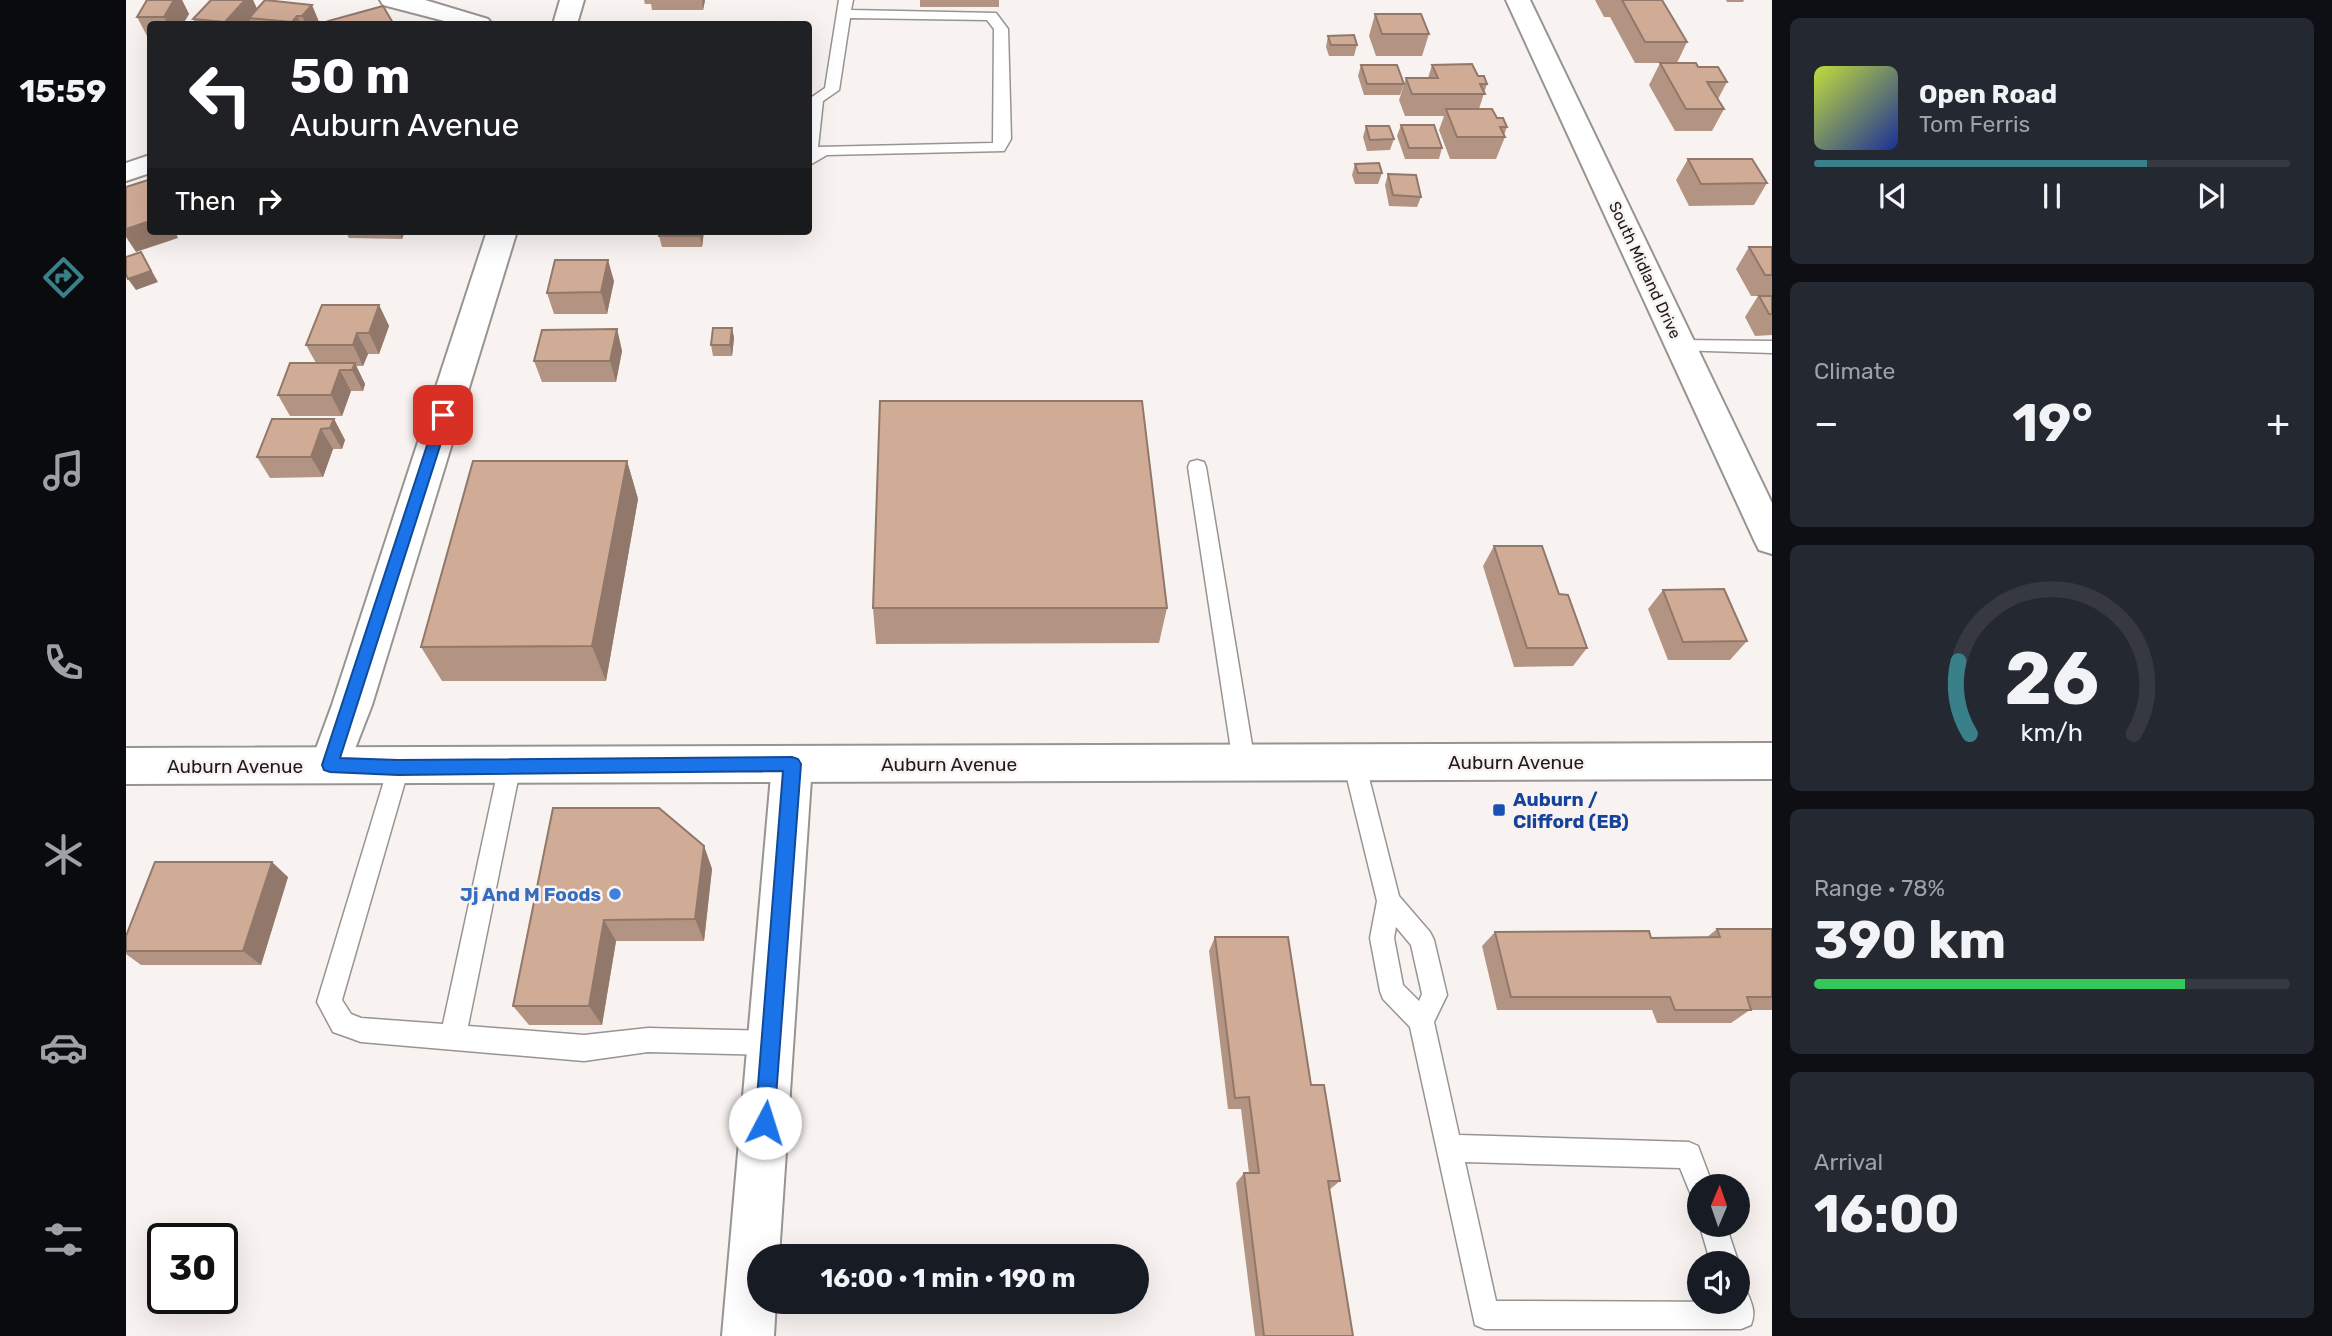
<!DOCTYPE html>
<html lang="en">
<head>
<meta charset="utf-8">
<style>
	body { margin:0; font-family:Rubik,sans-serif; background:#242831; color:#f1f3f6; height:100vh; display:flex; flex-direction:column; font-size:26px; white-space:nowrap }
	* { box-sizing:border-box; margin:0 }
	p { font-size:23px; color:#9ea1a6 }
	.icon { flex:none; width:38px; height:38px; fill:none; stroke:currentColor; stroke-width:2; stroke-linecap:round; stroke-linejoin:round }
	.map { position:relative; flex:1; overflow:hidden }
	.details { display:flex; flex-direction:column; gap:18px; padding:18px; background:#0d0f14; width:560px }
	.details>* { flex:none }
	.hud { position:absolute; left:21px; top:21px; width:665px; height:214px; border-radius:7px; box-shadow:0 7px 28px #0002; background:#202124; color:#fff; overflow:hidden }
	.needle { width:46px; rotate:2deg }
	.controls { position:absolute; left:1561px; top:1174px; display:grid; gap:14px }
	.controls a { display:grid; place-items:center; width:63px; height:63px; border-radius:50%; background:#171b24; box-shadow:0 7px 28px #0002; font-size:35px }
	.speed { position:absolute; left:21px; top:1223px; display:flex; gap:14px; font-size:35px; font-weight:700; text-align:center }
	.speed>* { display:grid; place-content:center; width:91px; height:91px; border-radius:50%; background:#171b24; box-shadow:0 7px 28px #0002; line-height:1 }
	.speed .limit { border:4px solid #111; border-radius:10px; background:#fff; color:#111 }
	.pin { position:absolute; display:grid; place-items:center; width:60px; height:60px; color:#fff; margin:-30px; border-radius:14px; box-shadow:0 4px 10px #0006 }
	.me { position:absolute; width:77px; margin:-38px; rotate:5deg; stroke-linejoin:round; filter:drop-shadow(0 0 5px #0008) }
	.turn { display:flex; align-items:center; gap:24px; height:147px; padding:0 28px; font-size:32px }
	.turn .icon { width:91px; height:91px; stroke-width:2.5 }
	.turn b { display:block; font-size:49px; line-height:60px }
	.then { display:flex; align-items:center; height:66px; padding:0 28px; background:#0003; gap:14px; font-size:26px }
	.big { font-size:52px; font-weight:700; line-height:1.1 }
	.details .card { flex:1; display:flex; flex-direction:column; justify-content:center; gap:10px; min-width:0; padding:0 24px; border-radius:10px; background:#242831 }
	.details .dial { align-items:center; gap:0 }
	.dial svg { height:182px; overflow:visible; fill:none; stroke:#363941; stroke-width:7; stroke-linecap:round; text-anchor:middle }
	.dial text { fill:#f1f3f6; stroke:none }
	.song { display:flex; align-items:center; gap:21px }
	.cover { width:84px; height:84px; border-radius:10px; background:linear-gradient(135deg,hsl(70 70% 55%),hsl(230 70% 35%)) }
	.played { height:7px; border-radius:4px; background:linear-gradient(90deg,#39808a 70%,#363941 70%) }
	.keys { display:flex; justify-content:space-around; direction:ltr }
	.heat { display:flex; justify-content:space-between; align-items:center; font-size:38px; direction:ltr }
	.charge { height:10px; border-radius:5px; background:linear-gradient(90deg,#34c759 78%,#363941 0) }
	.trip { position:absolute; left:621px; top:1244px; width:402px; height:70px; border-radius:35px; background:#171b24; box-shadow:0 7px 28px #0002; font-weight:700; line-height:70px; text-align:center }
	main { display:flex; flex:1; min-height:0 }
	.dock { display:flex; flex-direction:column; width:126px; justify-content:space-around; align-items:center; background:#090b0e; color:#9ea1a6 }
	.dock .icon { width:49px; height:49px }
	.dock .current { color:#39808a }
	.dock b { font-size:32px; color:#f1f3f6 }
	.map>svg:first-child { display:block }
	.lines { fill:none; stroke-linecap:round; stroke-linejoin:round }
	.lane-casing { stroke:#989492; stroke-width:3 }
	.street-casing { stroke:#989492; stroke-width:4 }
	.secondary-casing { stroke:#989492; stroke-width:4 }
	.lane { fill:#fff; fill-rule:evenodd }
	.street { fill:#fff; fill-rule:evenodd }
	.secondary { fill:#fff; fill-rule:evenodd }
	.wall { fill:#b39482 }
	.shaded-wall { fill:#92786a }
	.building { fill:#d0ac97; stroke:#92786a; stroke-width:2 }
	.route { fill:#1a73e8; stroke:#114b97; stroke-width:2 }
	.transit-dot { fill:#1a4fb4; stroke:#f8f3f1; stroke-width:2.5 }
	.shop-dot { fill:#3f7fe0; stroke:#f8f3f1; stroke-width:2.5 }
	.labels { text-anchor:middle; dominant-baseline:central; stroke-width:5; stroke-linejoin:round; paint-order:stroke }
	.far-street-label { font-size:16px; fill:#1c1a1a; stroke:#f8f3f1 }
	.street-label { font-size:19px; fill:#1c1a1a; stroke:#f8f3f1 }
	.transit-label { font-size:19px; font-weight:bold; fill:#164399; stroke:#f8f3f1; text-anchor:start }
	.shop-label { font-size:19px; font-weight:bold; fill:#366cbe; stroke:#f8f3f1; text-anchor:end }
</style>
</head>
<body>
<main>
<nav class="dock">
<b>15:59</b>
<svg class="icon current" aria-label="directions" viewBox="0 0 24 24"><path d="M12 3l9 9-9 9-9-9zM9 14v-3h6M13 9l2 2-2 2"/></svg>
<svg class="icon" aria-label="music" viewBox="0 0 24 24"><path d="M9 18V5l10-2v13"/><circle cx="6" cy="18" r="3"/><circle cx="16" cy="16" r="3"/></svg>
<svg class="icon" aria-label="phone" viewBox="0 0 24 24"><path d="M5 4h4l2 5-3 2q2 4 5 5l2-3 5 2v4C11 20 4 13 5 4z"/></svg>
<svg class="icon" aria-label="climate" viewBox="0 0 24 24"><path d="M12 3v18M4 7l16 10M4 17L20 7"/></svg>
<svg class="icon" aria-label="car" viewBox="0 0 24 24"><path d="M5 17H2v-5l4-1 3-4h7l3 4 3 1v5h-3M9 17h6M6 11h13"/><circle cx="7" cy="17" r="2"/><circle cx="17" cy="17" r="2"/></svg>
<svg class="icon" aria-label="filters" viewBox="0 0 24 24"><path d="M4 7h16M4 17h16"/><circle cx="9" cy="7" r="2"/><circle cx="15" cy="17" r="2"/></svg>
</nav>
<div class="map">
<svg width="1646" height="1336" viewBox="0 0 1646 1336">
	<rect width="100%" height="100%" fill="#f8f3f1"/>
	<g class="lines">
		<defs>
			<path id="lane" d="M 713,0 L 727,0 L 725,10 L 870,13 L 882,29 L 885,139 L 878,151 L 701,155 L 682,166 L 683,99 L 699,88 ZM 724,18 L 861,20 L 868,29 L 867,143 L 692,147 L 697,101 L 713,90 Z
				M 1555,340 L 1646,341 L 1646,353 L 1549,350 L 1546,346 Z
				M 1071,460 L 1078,462 L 1080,467 L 1129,763 L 1126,770 L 1118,773 L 1110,770 L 1107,763 L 1062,467 L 1064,462 Z
				M 1228,752 L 1236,755 L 1239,762 L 1273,896 L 1304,932 L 1308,940 L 1321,995 L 1308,1022 L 1333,1135 L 1563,1142 L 1572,1146 L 1587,1186 L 1573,1186 L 1573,1199 L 1565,1195 L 1554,1168 L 1339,1162 L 1370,1301 L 1612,1302 L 1612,1288 L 1621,1292 C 1626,1304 1630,1312 1625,1325 L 1615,1329 L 1359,1329 L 1349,1325 L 1284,1027 L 1257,999 L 1254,991 L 1244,938 L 1251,901 L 1217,762 L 1220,755 ZM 1270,927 L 1285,945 L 1296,994 L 1293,1001 L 1277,985 L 1268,938 Z
				M 384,755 L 392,758 L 395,765 L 342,1026 L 458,1035 L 522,1028 L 645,1031 L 654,1034 L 658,1043 L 654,1052 L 645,1055 L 522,1052 L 458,1061 L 235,1042 L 207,1032 L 191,1002 L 264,761 L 272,758 L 280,761 L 283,768 L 216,1000 L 225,1014 L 235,1018 L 317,1024 L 373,765 L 376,758 Z
				M 1573,1223 L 1600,1225 L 1613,1264 L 1612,1267 L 1612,1264 L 1585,1264 Z"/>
			<path id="street" d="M 254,0 L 299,0 L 362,19 L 366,24 L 330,24 L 257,5 Z
				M 434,0 L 458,0 L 451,24 L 427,24 Z
				M 1380,0 L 1404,0 L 1646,503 L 1646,554 L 1633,550 L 1628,540 Z
				M 24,155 L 24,173 L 0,181 L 0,163 Z
				M 361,231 L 391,231 L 246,705 L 218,777 L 204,783 L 190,777 L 184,765 L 206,705 Z
				M 666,746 L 680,752 L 686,764 L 653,1256 L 634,1256 L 634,1302 L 650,1302 L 648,1336 L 596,1336 L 646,764 L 652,752 Z"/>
			<path id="secondary" d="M 1646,743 L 1646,779 L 0,784 L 0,748 Z"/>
		</defs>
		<!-- lane casing -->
		<use href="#lane" class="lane-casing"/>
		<!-- street casing -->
		<use href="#street" class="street-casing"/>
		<!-- secondary casing -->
		<use href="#secondary" class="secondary-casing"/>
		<!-- lane -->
		<use href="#lane" class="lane"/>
		<!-- street -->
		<use href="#street" class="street"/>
		<!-- secondary -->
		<use href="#secondary" class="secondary"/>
	</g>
	<!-- wall -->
	<path class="wall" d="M 21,0 L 56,0 L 63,14 L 57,24 L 24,24 L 24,38 L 22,38 L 11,17 Z
		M 85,0 L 127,0 L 131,9 L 139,0 L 194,24 L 70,24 L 67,19 Z
		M 518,0 L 579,0 L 579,1 L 577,10 L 526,10 L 525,4 L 519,4 Z
		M 794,0 L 873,0 L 873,7 L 794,7 Z
		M 1469,0 L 1536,0 L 1561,42 L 1551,63 L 1509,63 L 1484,17 L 1478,17 Z
		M 1600,0 L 1618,0 L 1617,2 L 1601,2 Z
		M 1249,14 L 1303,34 L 1296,56 L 1250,56 L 1243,36 Z
		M 1202,36 L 1231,45 L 1228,56 L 1203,56 L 1200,47 Z
		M 1534,63 L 1572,67 L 1601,82 L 1592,99 L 1598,109 L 1586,131 L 1549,131 L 1523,85 Z
		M 1235,65 L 1278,84 L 1274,95 L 1238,95 L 1232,76 Z
		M 1306,65 L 1352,76 L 1361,84 L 1353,109 L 1371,118 L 1381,127 L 1378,135 L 1379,137 L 1370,159 L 1324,159 L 1313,130 L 1318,116 L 1279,116 L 1273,100 L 1280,78 L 1302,78 Z
		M 1275,125 L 1316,148 L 1313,159 L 1279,159 L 1271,136 Z
		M 1240,126 L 1268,139 L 1264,150 L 1241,151 L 1237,137 Z
		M 1562,159 L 1641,183 L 1628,205 L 1563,206 L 1550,180 Z
		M 1229,164 L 1256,173 L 1252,184 L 1229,184 L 1226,175 Z
		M 1262,174 L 1295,197 L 1291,207 L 1263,206 L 1259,185 Z
		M 219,231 L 279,231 L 276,239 L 223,238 Z
		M 578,231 L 576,247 L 536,247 L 533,236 Z
		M 1623,247 L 1646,247 L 1646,335 L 1629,336 L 1619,317 L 1632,296 L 1625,296 L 1610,269 Z
		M 488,281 L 481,314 L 428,314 L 421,293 Z
		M 253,305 L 263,326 L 253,354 L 242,354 L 237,366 L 230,366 L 239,384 L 237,391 L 225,391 L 216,416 L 164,416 L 152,395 L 190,363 L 180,345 Z
		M 606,328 L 608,338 L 606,356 L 587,356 L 585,345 Z
		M 491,329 L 496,351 L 490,382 L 416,382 L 408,361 Z
		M 208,419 L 219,440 L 216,449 L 207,449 L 197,477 L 144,478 L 131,457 Z
		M 501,461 L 512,499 L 480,681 L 316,681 L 295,647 Z
		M 1368,546 L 1433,594 L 1461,648 L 1447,666 L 1388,667 L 1357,566 Z
		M 1537,590 L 1621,641 L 1604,660 L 1542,660 L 1522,609 Z
		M 747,608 L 1041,608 L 1033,643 L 750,644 Z
		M 533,808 L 578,846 L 586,869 L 578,941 L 490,941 L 476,1025 L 403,1025 L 387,1006 Z
		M 162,877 L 135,965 L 15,965 L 0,954 L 0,951 Z
		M 1591,929 L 1646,929 L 1646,1010 L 1624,1010 L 1605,1023 L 1531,1023 L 1526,1010 L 1371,1010 L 1356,946 L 1369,932 L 1525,938 L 1581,937 Z
		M 1089,937 L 1185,1085 L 1214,1181 L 1203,1190 L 1227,1336 L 1129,1336 L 1110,1183 L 1118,1173 L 1123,1173 L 1115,1109 L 1102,1109 L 1083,951 Z"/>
	<!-- shaded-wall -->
	<path class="shaded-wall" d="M 48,0 L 56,0 L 63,14 L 57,24 L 42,24 L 38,17 Z
		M 119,0 L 127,0 L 134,15 L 123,18 L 126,24 L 100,24 L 99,22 Z
		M 576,0 L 579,0 L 577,10 Z
		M 186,5 L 194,24 L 180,24 L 176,16 Z
		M 171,16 L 175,24 L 167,24 L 166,22 Z
		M 24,221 L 24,231 L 49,231 L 52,238 L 10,252 L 0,237 L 0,229 Z
		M 273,231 L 279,231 L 276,239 Z
		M 575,231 L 578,231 L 576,247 L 574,236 Z
		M 15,252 L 32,282 L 10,290 L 2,279 Z
		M 482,260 L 488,281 L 481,314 L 475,292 Z
		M 253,305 L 263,326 L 253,354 L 243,333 Z
		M 606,328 L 608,338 L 606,356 L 604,345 Z
		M 491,329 L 496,351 L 490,382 L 484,361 Z
		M 231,333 L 242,354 L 237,366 L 227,345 Z
		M 229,363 L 239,384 L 237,391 L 226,370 Z
		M 214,370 L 225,391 L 216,416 L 205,395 Z
		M 208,419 L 219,440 L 216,449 L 204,428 Z
		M 195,429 L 207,449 L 197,477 L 185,457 Z
		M 501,461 L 512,499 L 480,681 L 466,646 Z
		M 578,846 L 586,869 L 578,941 L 569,919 Z
		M 146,862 L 162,877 L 135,965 L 117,951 Z
		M 478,920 L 490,941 L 476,1025 L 463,1006 Z"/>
	<!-- building -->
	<path class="building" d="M 21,0 L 48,0 L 38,17 L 11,17 Z
		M 85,0 L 119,0 L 99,22 L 67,19 Z
		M 139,0 L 186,5 L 176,16 L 171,16 L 166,22 L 123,18 Z
		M 1496,0 L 1536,0 L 1561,42 L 1519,42 Z
		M 257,6 L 267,23 L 261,24 L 204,24 L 202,21 Z
		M 1249,14 L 1295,14 L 1303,34 L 1256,34 Z
		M 1228,35 L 1231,45 L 1205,45 L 1202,36 Z
		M 1534,63 L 1570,63 L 1572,67 L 1592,67 L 1601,82 L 1581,82 L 1598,109 L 1560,109 Z
		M 1346,64 L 1352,76 L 1358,76 L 1361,84 L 1354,84 L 1359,94 L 1286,94 L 1280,78 L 1312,78 L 1306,65 Z
		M 1235,65 L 1271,65 L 1278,84 L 1241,84 Z
		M 1320,109 L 1366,109 L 1371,118 L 1377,118 L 1381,127 L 1374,127 L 1379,137 L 1331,137 Z
		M 1275,125 L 1308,125 L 1316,148 L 1283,148 Z
		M 1240,126 L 1263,126 L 1268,139 L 1244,140 Z
		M 1562,159 L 1626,159 L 1641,183 L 1575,184 Z
		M 1253,163 L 1256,173 L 1232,173 L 1229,164 Z
		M 1262,174 L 1290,175 L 1295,197 L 1267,195 Z
		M 22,180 L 24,185 L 24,221 L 0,229 L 0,187 Z
		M 534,231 L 575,231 L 574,236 L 533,236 Z
		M 1623,247 L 1646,247 L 1646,275 L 1639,275 Z
		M 15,252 L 25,271 L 2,279 L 0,274 L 0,257 Z
		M 429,260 L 482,260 L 475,292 L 421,293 Z
		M 1633,296 L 1646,296 L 1646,314 L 1643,314 Z
		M 196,305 L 253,305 L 243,333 L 231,333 L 227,345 L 180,345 Z
		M 587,328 L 606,328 L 604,345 L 585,345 Z
		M 491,329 L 484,361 L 408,361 L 416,330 Z
		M 164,363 L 229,363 L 226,370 L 214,370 L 205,395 L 152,395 Z
		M 754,401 L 1016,401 L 1041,608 L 747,608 Z
		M 146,419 L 208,419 L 204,428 L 195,429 L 185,457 L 131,457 Z
		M 347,461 L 501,461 L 466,646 L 295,647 Z
		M 1368,546 L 1416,546 L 1433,594 L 1442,595 L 1461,648 L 1401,648 Z
		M 1598,589 L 1621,641 L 1557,642 L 1537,590 Z
		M 427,808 L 533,808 L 578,846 L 569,919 L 478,920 L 463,1006 L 387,1006 Z
		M 29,862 L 146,862 L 117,951 L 0,951 L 0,936 Z
		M 1591,929 L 1646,929 L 1646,997 L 1621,997 L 1625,1010 L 1549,1010 L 1544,997 L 1385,997 L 1369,932 L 1523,931 L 1525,938 L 1594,937 Z
		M 1089,937 L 1162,937 L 1185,1085 L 1198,1085 L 1214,1181 L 1202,1181 L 1227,1336 L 1138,1336 L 1118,1173 L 1133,1173 L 1123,1097 L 1109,1098 Z"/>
	<!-- route -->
	<path class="route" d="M 317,410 L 324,415 L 214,758 L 272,760 L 666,757 L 672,759 L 675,764 L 648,1123 L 646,1130 L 639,1133 L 632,1130 L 629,1123 L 657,771 L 272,775 L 204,772 L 198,770 L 196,765 L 311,415 Z"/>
	<!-- markers -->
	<rect class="transit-dot" x="1366" y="803" width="14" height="14" rx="3.5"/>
	<circle class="shop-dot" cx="489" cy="894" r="7"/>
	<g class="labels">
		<!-- far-street labels -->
		<g class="far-street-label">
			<text transform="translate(1519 270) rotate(65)">South Midland Drive</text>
		</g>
		<!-- street labels -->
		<g class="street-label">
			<text x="1390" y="762">Auburn Avenue</text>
			<text x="823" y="764">Auburn Avenue</text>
			<text x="109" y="766">Auburn Avenue</text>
		</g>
		<!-- transit labels -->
		<g class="transit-label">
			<text x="1387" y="799">Auburn /<tspan x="1387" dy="22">Clifford (EB)</tspan></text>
		</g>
		<!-- shop labels -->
		<g class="shop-label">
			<text x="475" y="894">Jj And M Foods</text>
		</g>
	</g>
</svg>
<div class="controls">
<a><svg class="needle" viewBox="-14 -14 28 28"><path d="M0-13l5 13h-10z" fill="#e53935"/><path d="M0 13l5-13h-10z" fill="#9ea1a6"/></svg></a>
<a><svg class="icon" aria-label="sound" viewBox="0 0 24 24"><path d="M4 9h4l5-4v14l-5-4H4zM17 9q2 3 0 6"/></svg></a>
</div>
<div class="speed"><div class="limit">30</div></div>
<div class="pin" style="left:317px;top:415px;background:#d93025"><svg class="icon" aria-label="arrive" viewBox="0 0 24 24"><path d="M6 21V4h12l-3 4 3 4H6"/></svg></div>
<svg class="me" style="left:639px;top:1123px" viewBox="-20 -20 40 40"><circle r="19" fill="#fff"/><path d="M0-13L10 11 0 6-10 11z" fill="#1a73e8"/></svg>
<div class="trip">16:00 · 1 min · 190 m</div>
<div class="hud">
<div class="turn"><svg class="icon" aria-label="left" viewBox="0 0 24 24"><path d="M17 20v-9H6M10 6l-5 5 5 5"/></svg><div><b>50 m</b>Auburn Avenue</div></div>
<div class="then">Then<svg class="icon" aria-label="right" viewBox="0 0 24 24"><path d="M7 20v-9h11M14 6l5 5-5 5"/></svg></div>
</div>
</div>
<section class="details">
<div class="card">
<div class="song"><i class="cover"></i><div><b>Open Road</b><p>Tom Ferris</p></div></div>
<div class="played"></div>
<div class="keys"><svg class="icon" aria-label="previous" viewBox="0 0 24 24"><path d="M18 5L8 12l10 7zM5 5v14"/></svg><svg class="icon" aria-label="pause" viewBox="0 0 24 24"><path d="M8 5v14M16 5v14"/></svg><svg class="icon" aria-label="next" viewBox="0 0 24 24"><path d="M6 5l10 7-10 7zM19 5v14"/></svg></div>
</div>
<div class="card"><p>Climate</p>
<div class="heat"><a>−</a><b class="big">19°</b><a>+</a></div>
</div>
<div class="card dial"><svg viewBox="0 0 100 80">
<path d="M14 69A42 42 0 1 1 86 69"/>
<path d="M14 69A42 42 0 0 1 9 37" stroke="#39808a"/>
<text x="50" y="56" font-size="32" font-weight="700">26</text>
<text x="50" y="72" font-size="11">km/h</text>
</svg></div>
<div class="card"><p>Range · 78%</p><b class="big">390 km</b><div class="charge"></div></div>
<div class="card"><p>Arrival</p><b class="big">16:00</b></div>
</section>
</main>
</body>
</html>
